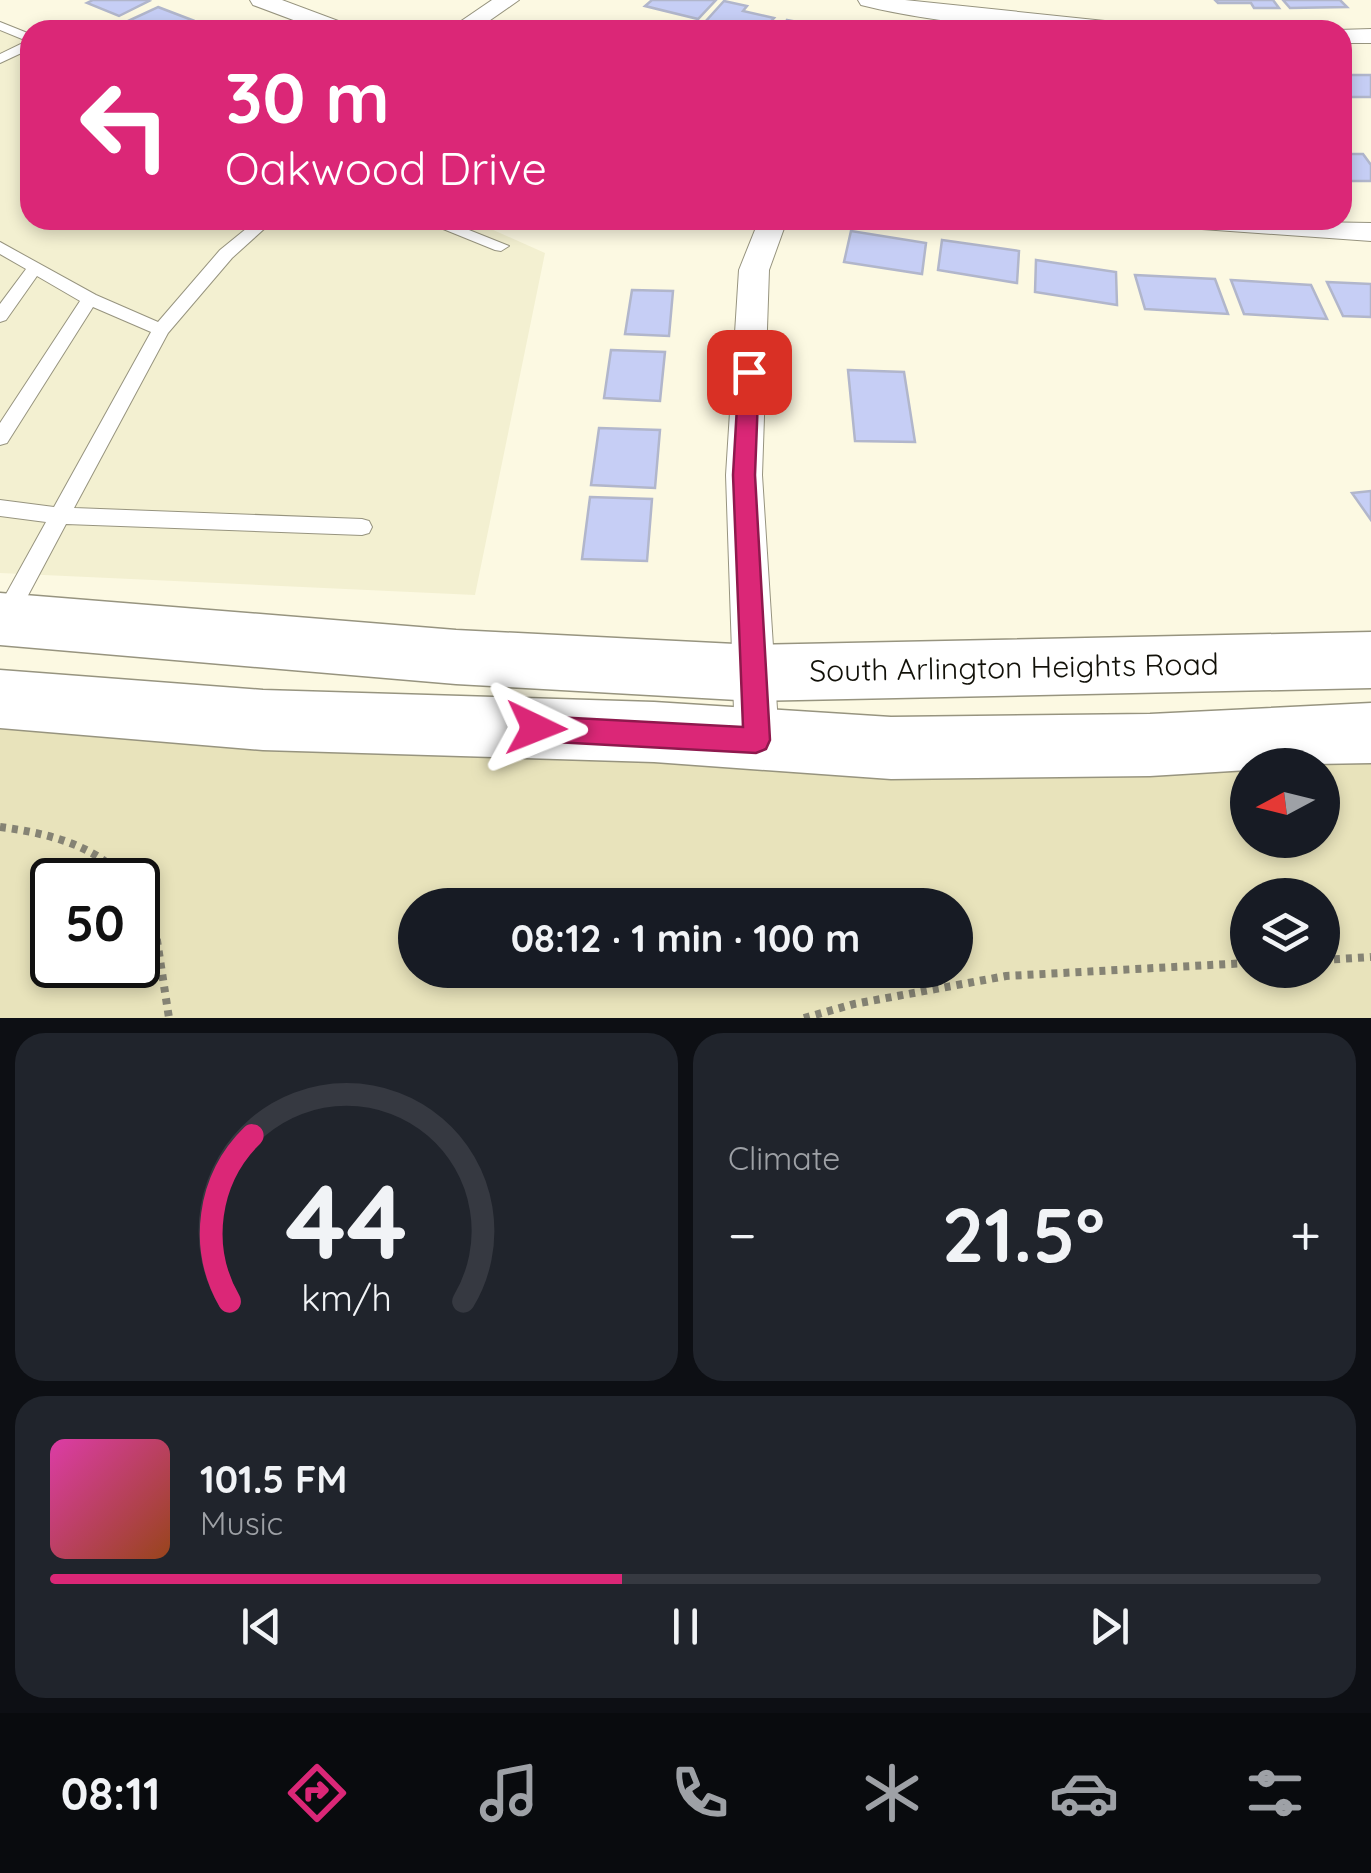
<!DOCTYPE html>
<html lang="en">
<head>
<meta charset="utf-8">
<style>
	body { margin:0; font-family:Quicksand,sans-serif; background:#20242c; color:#f1f3f6; height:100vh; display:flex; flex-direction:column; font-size:38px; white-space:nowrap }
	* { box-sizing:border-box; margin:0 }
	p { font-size:32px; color:#9ea1a6 }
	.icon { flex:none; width:55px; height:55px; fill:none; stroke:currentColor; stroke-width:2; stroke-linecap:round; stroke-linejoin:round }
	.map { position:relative; height:1018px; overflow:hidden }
	.drawer { display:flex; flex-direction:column; gap:15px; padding:15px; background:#0d0f14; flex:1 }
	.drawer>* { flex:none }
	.banner { position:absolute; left:20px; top:20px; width:1332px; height:210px; border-radius:30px; box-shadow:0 5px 15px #0003; background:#db2777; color:#fff; overflow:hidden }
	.needle { width:65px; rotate:263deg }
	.buttons { position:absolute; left:1230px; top:748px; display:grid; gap:20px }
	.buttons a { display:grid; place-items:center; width:110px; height:110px; border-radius:50%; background:#171b24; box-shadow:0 5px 15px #0003; font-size:50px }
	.speed { position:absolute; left:30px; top:858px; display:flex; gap:20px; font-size:50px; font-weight:700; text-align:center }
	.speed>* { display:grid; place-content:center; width:130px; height:130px; border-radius:50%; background:#171b24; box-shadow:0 5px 15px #0003; line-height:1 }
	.speed .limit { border:5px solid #111; border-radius:15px; background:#fff; color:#111 }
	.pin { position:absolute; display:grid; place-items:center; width:85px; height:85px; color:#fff; margin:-42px; border-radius:20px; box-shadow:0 5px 15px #0006 }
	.me { position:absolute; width:110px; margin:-55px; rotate:92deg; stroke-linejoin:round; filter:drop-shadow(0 0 8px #0008) }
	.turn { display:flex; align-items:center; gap:35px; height:210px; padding:0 40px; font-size:45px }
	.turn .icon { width:130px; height:130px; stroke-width:2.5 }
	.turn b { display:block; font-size:70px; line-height:85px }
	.big { font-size:75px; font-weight:700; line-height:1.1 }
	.drawer .widget { flex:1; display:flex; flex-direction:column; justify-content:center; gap:15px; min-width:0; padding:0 35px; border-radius:30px; background:#20242c }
	.drawer .dial { align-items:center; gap:0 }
	.dial svg { height:260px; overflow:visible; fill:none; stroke:#363941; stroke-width:7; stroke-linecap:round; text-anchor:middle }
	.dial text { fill:#f1f3f6; stroke:none }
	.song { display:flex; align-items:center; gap:30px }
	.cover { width:120px; height:120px; border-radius:15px; background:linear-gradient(135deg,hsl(320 70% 55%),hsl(20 70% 35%)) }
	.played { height:10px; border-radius:5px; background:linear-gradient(90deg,#db2777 45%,#363941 45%) }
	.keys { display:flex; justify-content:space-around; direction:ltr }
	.heat { display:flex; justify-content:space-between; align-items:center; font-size:55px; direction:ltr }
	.drawer .tiles { flex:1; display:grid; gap:15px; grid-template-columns:1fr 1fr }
	.widget:last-child { grid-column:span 2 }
	.trip { position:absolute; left:398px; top:888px; width:575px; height:100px; border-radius:50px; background:#171b24; box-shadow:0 5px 15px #0003; font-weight:700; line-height:100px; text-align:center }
	.menu { display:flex; height:160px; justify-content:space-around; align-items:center; background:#090b0e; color:#9ea1a6 }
	.menu .icon { width:70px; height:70px }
	.menu .current { color:#db2777 }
	.menu b { font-size:45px; color:#f1f3f6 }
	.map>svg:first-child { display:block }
	.built { fill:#f3f0d1 }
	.green { fill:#e8e3bb; fill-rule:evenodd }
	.building { fill:#c6cef5; stroke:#b1b6cb; stroke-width:2.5 }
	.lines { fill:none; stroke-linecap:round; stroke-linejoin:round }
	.lane-casing { stroke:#97947f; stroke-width:2 }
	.street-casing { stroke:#97947f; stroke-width:2 }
	.secondary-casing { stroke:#97947f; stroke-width:3 }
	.path { stroke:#858374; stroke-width:8; stroke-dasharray:6 6; stroke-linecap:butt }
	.lane { fill:#fff; fill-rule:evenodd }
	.street { fill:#fff; fill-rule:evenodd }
	.secondary { fill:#fff; fill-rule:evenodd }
	.route { fill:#db2777; stroke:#8e194d; stroke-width:2.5 }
	.labels { text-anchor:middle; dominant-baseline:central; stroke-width:8; stroke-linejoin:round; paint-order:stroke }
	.street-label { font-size:30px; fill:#121109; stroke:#fff }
</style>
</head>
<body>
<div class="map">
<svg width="1371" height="1018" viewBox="0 0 1371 1018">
	<rect width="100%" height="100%" fill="#fcf9e2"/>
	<!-- built -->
	<path class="built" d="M 0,24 L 30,36 L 30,220 L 471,220 L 545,253 L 475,595 L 0,573 Z"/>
	<!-- green -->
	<path class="green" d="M 0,699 L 1371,740 L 1371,1018 L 0,1018 ZM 1248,765 L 1322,765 L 1322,840 L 1248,840 ZM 52,880 L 138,880 L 138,965 L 52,965 ZM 1248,895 L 1322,895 L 1322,970 L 1248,970 ZM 415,905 L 955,905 L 955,970 L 415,970 Z"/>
	<!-- building -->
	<path class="building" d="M 93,0 L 146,0 L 149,1 L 119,16 L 87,3 Z
		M 652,0 L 716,0 L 698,19 L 645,6 Z
		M 1215,0 L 1273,0 L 1279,8 L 1254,8 L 1251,3 L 1218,3 Z
		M 1283,0 L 1340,0 L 1347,7 L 1290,8 Z
		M 724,1 L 747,6 L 743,11 L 774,18 L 763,30 L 739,30 L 705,22 Z
		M 158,7 L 192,20 L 172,30 L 149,30 L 128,21 Z
		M 787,20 L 840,30 L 781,30 Z
		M 1342,75 L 1371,75 L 1371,97 L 1342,97 Z
		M 1342,154 L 1363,154 L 1371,165 L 1371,181 L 1342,181 Z
		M 851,231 L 926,243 L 922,274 L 844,262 Z
		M 942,240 L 1019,251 L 1017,283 L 938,270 Z
		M 1036,260 L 1116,272 L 1117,305 L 1035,292 Z
		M 1135,275 L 1215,279 L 1228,314 L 1145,309 Z
		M 1231,280 L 1311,285 L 1327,319 L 1244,314 Z
		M 1327,282 L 1371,284 L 1371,317 L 1343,316 Z
		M 632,290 L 673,291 L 669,336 L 625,334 Z
		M 611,350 L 665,352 L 660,401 L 604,398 Z
		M 848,370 L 904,372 L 915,442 L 855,441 Z
		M 599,428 L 660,430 L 655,488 L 591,485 Z
		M 1371,491 L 1371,520 L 1352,493 Z
		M 590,497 L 652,499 L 647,561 L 582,559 Z"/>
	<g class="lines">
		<defs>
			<path id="lane" d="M 0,22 L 30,34 L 30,49 L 0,63 L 0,54 L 27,41 L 0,30 Z
				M 257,220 L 274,220 L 232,258 L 168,333 L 74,508 L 362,519 L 369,521 L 372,527 L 369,533 L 362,535 L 66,524 L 8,633 L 0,636 L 0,605 L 46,522 L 0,516 L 0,500 L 54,507 L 151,332 L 93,307 L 7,443 L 0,445 L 0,423 L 80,301 L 37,276 L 6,320 L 0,322 L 0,304 L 26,269 L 0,254 L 0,242 L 96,295 L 158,322 L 220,250 Z
				M 421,220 L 444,220 L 509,246 L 501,251 L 495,250 Z"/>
			<path id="street" d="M 250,0 L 282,0 L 349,25 L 353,30 L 320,30 L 253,5 Z
				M 492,0 L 519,0 L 476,30 L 448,30 Z
				M 858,0 L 905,0 L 1124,23 L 1136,30 C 1045,30 949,27 861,5 Z
				M 1371,29 L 1371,43 L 1342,43 L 1342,30 L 1338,30 Z
				M 759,220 L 787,220 L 769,270 L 762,475 L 779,740 L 773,755 L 757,761 L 741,755 L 735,740 L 726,475 L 739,270 Z
				M 1188,220 L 1371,223 L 1371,241 L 1202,229 L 1192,226 Z"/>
			<path id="secondary" d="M 0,593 L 456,630 L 755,645 L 1371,632 L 1371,688 L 755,701 L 456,684 L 0,645 Z
				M 0,670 L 263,690 L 654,702 L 891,717 L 1150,714 L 1371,703 L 1371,763 L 1248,765 L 1248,770 L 1150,776 L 891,779 L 654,762 L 263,750 L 0,728 Z"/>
		</defs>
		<!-- lane casing -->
		<use href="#lane" class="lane-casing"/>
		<!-- street casing -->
		<use href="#street" class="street-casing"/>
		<!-- secondary casing -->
		<use href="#secondary" class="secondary-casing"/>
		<!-- path -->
		<path class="path" d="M 0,827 C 46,833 94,844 126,880
			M 138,896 L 154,921 L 169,1018
			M 1322,960 L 1371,957
			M 804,1018 L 854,1004 L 1006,976 L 1248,963"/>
		<!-- lane -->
		<use href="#lane" class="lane"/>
		<!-- street -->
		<use href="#street" class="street"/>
		<!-- secondary -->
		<use href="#secondary" class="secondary"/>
	</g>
	<!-- route -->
	<path class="route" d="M 749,365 L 759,372 L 755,475 L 770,740 L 766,749 L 756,753 L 536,741 L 527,737 L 523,728 L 527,720 L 536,716 L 743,727 L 733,475 L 739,372 Z"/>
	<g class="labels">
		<!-- street labels -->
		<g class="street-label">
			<text transform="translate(1014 667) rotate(-1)">South Arlington Heights Road</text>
		</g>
	</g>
</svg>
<div class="buttons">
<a><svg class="needle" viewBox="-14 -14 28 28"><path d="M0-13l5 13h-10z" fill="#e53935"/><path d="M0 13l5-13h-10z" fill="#9ea1a6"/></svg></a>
<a><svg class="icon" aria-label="layers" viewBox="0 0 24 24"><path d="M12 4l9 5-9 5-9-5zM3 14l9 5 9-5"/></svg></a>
</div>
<div class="speed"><div class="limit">50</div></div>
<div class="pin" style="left:749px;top:372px;background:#d93025"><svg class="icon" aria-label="arrive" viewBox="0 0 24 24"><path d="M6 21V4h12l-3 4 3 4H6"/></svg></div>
<svg class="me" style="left:536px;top:728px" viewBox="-20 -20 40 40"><path d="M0-17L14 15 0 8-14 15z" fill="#db2777" stroke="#fff" stroke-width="4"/></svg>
<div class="trip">08:12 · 1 min · 100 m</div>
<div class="banner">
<div class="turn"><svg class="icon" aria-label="left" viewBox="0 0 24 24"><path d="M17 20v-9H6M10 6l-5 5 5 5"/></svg><div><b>30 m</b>Oakwood Drive</div></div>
</div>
</div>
<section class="drawer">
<div class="tiles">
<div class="widget dial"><svg viewBox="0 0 100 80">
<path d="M14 69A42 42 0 1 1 86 69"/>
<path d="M14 69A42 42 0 0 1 21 18" stroke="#db2777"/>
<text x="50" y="56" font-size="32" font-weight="700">44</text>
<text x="50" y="72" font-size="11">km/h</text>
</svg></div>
<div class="widget"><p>Climate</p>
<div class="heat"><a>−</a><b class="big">21.5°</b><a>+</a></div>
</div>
<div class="widget">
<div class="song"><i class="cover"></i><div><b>101.5 FM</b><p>Music</p></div></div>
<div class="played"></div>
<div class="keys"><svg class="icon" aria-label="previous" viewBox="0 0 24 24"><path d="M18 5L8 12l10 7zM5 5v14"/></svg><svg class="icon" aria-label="pause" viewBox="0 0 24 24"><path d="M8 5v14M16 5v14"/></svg><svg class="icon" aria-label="next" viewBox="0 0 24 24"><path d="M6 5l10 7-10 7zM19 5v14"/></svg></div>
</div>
</div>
</section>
<nav class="menu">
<b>08:11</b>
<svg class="icon current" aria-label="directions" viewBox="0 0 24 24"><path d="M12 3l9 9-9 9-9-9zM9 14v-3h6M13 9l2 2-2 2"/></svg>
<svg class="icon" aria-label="music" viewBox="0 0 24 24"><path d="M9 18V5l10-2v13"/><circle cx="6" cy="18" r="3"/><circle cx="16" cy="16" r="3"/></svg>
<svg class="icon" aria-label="phone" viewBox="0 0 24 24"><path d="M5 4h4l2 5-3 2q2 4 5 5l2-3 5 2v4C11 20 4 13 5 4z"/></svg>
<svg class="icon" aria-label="climate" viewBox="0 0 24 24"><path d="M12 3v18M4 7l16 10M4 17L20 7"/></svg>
<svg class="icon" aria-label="car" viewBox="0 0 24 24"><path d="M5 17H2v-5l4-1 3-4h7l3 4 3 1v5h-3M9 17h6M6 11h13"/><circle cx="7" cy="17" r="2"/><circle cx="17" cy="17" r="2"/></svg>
<svg class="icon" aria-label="filters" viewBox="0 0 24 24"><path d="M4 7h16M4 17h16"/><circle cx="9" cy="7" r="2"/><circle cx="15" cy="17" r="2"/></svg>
</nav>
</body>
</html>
